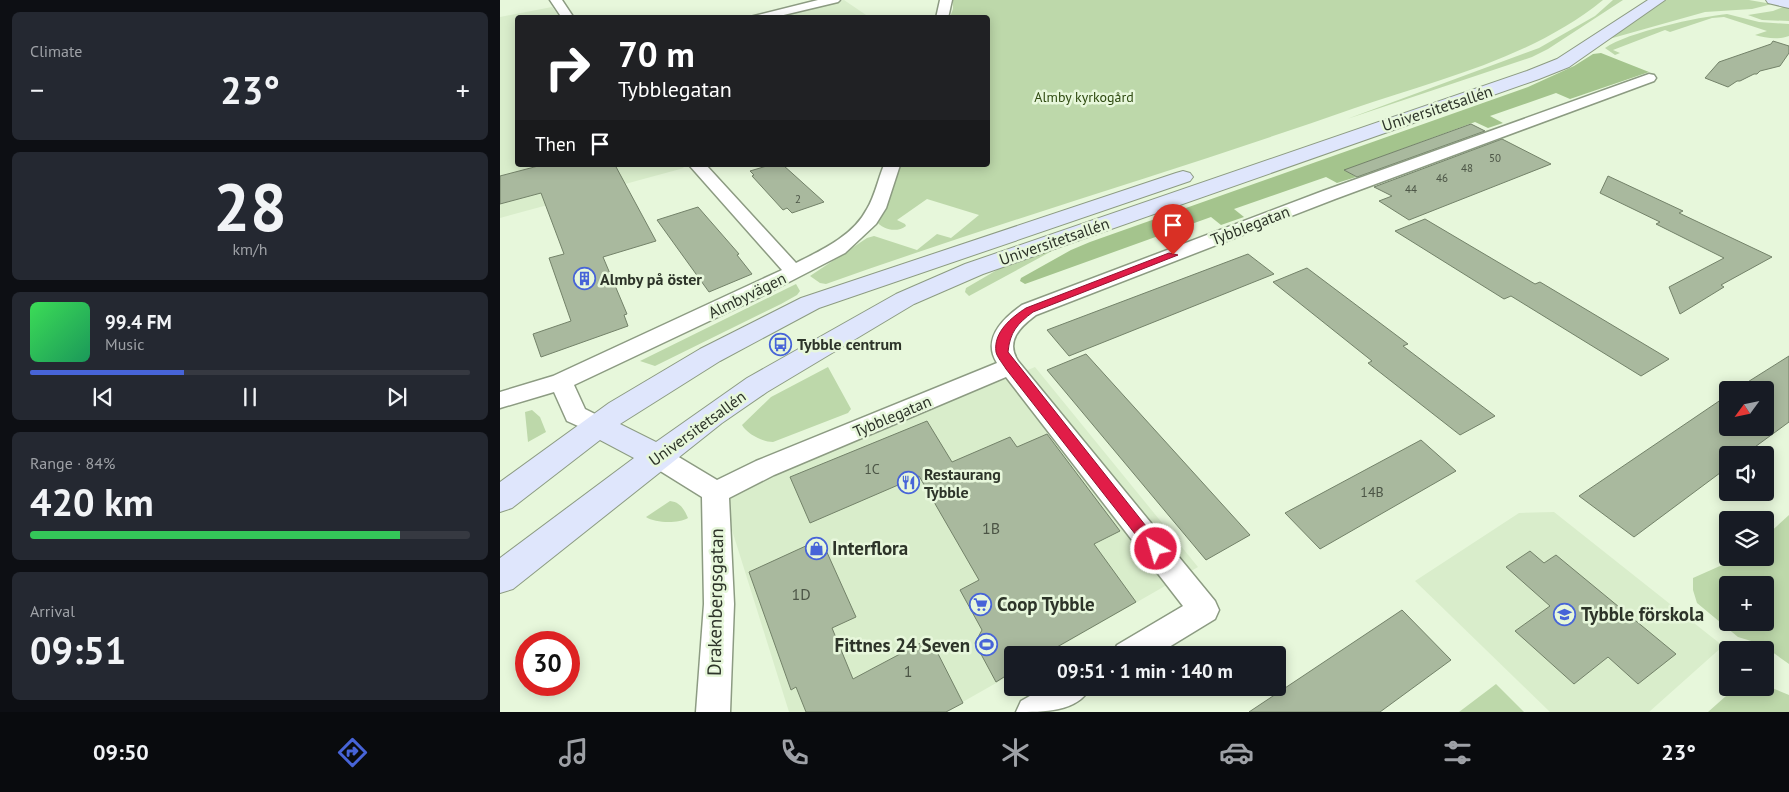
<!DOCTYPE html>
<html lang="en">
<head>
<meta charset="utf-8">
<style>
	body { margin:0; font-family:"PT Sans",sans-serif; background:#242831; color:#f1f3f6; height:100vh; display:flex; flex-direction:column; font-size:19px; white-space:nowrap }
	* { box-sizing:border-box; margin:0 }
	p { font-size:16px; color:#9ea1a6 }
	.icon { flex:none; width:28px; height:28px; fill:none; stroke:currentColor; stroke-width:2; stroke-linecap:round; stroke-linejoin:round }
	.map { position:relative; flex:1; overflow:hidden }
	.details { display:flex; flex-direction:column; gap:12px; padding:12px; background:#0d0f14; width:500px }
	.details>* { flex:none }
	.banner { position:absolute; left:15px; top:15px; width:475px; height:152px; border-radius:5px; box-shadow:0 2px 12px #0003; background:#202124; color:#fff; overflow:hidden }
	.needle { width:32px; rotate:237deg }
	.tools { position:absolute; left:1219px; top:381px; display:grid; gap:10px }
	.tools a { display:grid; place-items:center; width:55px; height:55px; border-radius:5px; background:#171b24; box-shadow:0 2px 12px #0003; font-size:25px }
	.speed { position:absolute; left:15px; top:631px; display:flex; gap:10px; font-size:25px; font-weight:700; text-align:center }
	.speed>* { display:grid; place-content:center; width:65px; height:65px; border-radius:50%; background:#171b24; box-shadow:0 2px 12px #0003; line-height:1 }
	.speed .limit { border:8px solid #d22; background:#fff; color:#111 }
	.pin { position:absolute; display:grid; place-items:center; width:42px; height:42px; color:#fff; margin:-51px -21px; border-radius:50% 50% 50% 0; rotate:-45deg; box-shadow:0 0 5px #0007 }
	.pin .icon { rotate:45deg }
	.me { position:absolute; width:55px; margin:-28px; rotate:322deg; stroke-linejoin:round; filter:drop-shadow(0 0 4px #0008) }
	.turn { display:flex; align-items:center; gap:18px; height:105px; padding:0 20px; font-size:22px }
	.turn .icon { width:65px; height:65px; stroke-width:2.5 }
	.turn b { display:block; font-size:35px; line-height:42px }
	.then { display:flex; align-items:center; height:48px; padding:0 20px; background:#0003; gap:10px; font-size:19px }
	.big { font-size:38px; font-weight:700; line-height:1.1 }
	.details .widget { flex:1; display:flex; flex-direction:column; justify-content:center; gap:8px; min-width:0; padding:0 18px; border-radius:8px; background:#242831 }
	.details .dial { align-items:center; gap:0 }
	.dial b { font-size:65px; line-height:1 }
	.song { display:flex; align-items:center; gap:15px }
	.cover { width:60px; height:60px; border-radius:8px; background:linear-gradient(135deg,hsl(130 70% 55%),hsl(150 70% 35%)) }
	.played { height:5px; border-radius:2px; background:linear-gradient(90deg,#4764d8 35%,#363941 35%) }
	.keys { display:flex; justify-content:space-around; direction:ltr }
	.heat { display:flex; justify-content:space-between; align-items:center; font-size:28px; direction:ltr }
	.charge { height:8px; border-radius:4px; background:linear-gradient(90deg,#34c759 84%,#363941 0) }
	.trip { position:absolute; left:504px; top:646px; width:282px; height:50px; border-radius:5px; background:#171b24; box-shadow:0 2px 12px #0003; font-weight:700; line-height:50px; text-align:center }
	.dock { display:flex; height:80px; justify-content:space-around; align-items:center; background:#090b0e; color:#9ea1a6 }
	.dock .icon { width:35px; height:35px }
	.dock .active { color:#4764d8 }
	.dock b { font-size:22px; color:#f1f3f6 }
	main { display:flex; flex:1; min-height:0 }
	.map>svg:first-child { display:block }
	.built { fill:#d9edcb }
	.green { fill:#bdd8aa; fill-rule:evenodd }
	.forest { fill:#a4c48d }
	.building { fill:#a9b99e; stroke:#738269 }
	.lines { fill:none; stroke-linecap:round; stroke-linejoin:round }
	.minor-casing { stroke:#8c9b82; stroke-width:3 }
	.secondary-casing { stroke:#8c9b82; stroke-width:2 }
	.minor { fill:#fff; fill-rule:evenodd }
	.secondary { fill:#dfe6fc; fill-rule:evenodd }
	.route { fill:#e11d48; stroke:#92132f }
	.labels { text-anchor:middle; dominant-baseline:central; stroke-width:5; stroke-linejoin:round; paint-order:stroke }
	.far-number-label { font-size:11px; fill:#4c5546 }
	.far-park-label { font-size:14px; fill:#2e4a10; stroke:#e7f7db }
	.number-label { font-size:14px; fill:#4c5546 }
	.street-label { font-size:16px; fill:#2d3429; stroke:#e7f7db }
	.poi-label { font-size:16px; font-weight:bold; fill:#2d3429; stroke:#e7f7db; text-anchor:start }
	.near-number-label { font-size:16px; fill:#4c5546 }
	.near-poi-label { font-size:19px; font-weight:bold; fill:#2d3429; stroke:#e7f7db; text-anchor:start }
	.near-street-label { font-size:19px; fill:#2d3429; stroke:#e7f7db }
</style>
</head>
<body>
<main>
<section class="details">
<div class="widget"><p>Climate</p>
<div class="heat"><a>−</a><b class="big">23°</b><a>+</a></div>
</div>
<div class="widget dial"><b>28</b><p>km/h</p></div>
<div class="widget">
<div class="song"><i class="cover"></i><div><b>99.4 FM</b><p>Music</p></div></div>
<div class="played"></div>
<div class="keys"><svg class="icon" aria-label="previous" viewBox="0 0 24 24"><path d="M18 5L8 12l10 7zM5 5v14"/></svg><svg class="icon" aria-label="pause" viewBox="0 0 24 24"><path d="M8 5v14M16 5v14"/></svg><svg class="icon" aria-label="next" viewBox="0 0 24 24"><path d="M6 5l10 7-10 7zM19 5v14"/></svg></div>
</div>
<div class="widget"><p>Range · 84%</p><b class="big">420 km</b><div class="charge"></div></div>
<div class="widget"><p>Arrival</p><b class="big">09:51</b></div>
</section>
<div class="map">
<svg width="1289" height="712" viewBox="0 0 1289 712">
	<rect width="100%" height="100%" fill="#e7f7db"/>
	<!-- built -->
	<path class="built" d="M 344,0 L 369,17 L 264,18 Z
		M 52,7 L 60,17 L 18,18 L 18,165 L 181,165 L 184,168 L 0,218 L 0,17 Z
		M 535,367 L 698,567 L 545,655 L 512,655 L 512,674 L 445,712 L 289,712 L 221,495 Z
		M 1054,512 L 1223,646 L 1149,712 L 1050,712 L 915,581 L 1019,513 Z"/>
	<!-- green -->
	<path class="green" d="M 453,0 L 1103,0 C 1032,58 937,80 852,109 C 678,170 500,222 326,284 L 320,283 L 310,276 L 367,238 L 374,236 L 417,250 L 437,234 L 451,238 L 479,215 L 427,199 L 397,220 L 405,224 L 406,226 C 397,233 383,230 376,221 L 391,195 L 399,165 L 488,165 L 488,18 L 450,17 L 453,9 Z
		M 1113,0 L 1123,0 L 1048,49 L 1032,57 L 847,119 L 1039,48 L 1095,16 Z
		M 1166,0 L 1249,0 L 1272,4 L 1252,9 L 1205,12 L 1109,39 Z
		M 1286,6 L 1289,7 L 1289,21 L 1262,20 L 1248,15 L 1273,11 Z
		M 1227,14 L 1259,22 L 1289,24 L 1289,36 C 1279,40 1265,38 1255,35 L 1267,31 L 1224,17 L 1212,18 L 1170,32 L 1165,30 L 1113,50 L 1120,53 L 1115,55 L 1105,48 C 1128,32 1198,17 1227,14 Z
		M 563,245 L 469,296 L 465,292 L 466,288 L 502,267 Z
		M 296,284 L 300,291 L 297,295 L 281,304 L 155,366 L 140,361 Z
		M 328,367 L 351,409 L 348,413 L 273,442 C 263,442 247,434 242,425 L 271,397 Z
		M 32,410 L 40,417 L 46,432 L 28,442 L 25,412 Z
		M 170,501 C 180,502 184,509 188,518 C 178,524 155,523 146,517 Z
		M 1289,515 L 1289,664 L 1261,644 L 1238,637 L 1197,603 L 1193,590 L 1193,578 L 1238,558 L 1265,558 L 1265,537 ZM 1228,585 L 1265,585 L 1265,622 L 1228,622 Z
		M 996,684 L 1024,712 L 959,712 Z
		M 1265,685 L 1289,695 L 1289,712 L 1208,712 L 1235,688 L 1265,688 Z"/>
	<!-- forest -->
	<path class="forest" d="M 1101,53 L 1149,72 L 1070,99 L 1056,93 L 990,116 L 1003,123 L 988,128 L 975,122 L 845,170 L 856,177 L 837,183 L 826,177 L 734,209 L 744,217 L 721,225 L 711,217 L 525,284 L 520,281 L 521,278 L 571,250 L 590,242 L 1028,87 L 1074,66 L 1093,54 Z"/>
	<!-- building -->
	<path class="building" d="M 1273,41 L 1289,46 L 1289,53 L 1280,66 L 1260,71 L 1257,74 L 1254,74 L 1240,81 L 1237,81 L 1228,87 L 1205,78 L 1219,62 L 1271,44 Z
		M 971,124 L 985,131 L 857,177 L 844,170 Z
		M 1002,139 L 1051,164 L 909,220 L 879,201 L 892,196 L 874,187 Z
		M 42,165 L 115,165 L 156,241 L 103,257 L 127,314 L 124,315 L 128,326 L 41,357 L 33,334 L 71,321 L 49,258 L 64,254 L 41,193 L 0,204 L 0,176 Z
		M 270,165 L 283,165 L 324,202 L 292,213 L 287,208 L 283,210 L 252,176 L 254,175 L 250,171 Z
		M 1108,176 L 1183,211 L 1179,213 L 1272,257 L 1221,285 L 1224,287 L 1180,314 L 1169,287 L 1224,258 L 1156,224 L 1160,222 L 1100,193 Z
		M 198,207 L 239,254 L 237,255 L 252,274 L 209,292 L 157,220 Z
		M 925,219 L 1035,284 L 1040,282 L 1169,359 L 1141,376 L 1011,296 L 1004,299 L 895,231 Z
		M 748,254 L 774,274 L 569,356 L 547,330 Z
		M 807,268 L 908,344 L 903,346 L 995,416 L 960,435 L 868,363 L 872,361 L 773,282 Z
		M 586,354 L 750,535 L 706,560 L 547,370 Z
		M 1289,356 L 1289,422 L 1244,455 L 1228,455 L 1228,467 L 1134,537 L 1079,496 L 1228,395 L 1228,428 L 1265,428 L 1265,390 L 1235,390 Z
		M 427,421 L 452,462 L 510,437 L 517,447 L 547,434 L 620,531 L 594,544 L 636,602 L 543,655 L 512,655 L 512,672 L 496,682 L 475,643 L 482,630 L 460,590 L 479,580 L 419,476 L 310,523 L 290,477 Z
		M 921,440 L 956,471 L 820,549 L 785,513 Z
		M 321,539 L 356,617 L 332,628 L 353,679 L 430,638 L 463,703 L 446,712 L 306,712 L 296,687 L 291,690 L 249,572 Z
		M 1030,551 L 1044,563 L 1056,555 L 1176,654 L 1138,684 L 1108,657 L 1074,684 L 1015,631 L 1050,606 L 1006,567 Z
		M 902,610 L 951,660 L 880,712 L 749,712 Z"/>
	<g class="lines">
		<defs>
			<path id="minor" d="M 50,0 L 62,0 L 74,18 L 62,18 Z
				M 318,0 L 340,0 L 338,2 L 271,18 L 246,18 Z
				M 440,0 L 452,0 L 448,18 L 436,18 Z
				M 1149,74 L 1154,75 L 1156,78 L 1154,81 L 835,199 L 536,315 C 520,327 505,341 518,361 L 715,601 L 719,610 L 715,619 L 656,655 L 612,655 L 617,645 L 683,606 L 506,377 L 274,475 L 229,498 L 234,604 L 230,712 L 196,712 L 204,604 L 202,497 L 149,464 L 145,457 L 149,450 L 158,447 L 167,450 L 217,480 L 256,461 L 497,363 C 482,339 502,319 522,305 L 823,191 Z
				M 189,165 L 206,165 L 296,263 C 322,250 353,236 367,209 C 375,196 378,179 384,165 L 400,165 L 386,208 L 376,224 L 345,253 L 258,298 L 74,385 L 85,409 L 107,420 L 110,426 L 107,432 L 98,435 L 67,421 L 54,392 L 0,408 L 0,392 L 53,376 L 282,270 Z
				M 544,688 L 590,688 C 577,712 544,712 516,712 L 521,701 Z"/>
			<path id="secondary" d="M 1148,0 L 1165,0 L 1069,67 L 1039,79 L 483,274 L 414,304 L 267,392 L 222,423 L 13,589 L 0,593 L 0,558 L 134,458 L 100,440 L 12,508 L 0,512 L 0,482 L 109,403 L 200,349 L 301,298 L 676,173 L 683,171 L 690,173 L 693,177 L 690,181 L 319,308 L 220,361 L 120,424 L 156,442 L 247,378 L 396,294 L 465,264 L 1027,71 L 1057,59 Z
				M 1266,0 L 1289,0 L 1289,8 L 1268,3 Z"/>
		</defs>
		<!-- minor casing -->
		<use href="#minor" class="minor-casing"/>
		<!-- secondary casing -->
		<use href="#secondary" class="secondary-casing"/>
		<!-- minor -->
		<use href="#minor" class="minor"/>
		<!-- secondary -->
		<use href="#secondary" class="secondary"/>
	</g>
	<!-- route -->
	<path class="route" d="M 669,253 L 678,255 L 533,312 C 517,324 510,332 508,352 L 661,545 L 663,549 L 661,553 L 650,553 L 506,369 C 503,364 497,357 496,352 C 493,332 512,317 526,308 Z"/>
	<!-- icons -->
	<defs>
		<symbol id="building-ring" viewBox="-11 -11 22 22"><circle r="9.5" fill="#e7f7db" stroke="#4764d8" stroke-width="1.5"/><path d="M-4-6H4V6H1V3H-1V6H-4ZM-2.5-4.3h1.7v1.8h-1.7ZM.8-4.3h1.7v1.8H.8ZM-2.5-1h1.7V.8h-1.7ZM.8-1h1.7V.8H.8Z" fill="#4764d8"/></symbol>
		<symbol id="bus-ring" viewBox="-11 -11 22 22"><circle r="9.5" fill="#e7f7db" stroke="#4764d8" stroke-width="1.5"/><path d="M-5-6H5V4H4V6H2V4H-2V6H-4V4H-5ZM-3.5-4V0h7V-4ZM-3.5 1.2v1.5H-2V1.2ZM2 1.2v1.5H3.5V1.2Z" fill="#4764d8"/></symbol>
		<symbol id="restaurant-ring" viewBox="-11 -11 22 22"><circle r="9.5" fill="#e7f7db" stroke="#4764d8" stroke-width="1.5"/><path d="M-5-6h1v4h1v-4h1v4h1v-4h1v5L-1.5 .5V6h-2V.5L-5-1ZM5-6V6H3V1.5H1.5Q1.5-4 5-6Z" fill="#4764d8"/></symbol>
		<symbol id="shop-ring" viewBox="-11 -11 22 22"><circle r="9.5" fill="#e7f7db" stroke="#4764d8" stroke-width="1.5"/><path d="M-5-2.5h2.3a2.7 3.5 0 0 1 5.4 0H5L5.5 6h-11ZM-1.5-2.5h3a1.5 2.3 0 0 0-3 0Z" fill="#4764d8"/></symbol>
		<symbol id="supermarket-ring" viewBox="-11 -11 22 22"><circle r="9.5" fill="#e7f7db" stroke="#4764d8" stroke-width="1.5"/><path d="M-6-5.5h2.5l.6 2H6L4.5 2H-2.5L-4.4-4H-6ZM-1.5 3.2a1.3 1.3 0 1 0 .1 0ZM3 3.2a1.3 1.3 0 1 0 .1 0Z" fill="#4764d8"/></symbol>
		<symbol id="school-ring" viewBox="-11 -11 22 22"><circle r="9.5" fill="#e7f7db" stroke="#4764d8" stroke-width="1.5"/><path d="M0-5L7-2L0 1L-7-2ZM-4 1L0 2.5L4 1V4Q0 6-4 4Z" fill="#4764d8"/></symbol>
		<symbol id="stadium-ring" viewBox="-11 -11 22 22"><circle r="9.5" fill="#e7f7db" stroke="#4764d8" stroke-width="1.5"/><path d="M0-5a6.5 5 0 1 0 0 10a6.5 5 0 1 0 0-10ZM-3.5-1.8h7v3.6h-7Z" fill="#4764d8"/></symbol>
	</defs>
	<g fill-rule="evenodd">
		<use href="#building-ring" x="72" y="266" width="25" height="25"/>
		<use href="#bus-ring" x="268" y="332" width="25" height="25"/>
		<use href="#restaurant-ring" x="396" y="470" width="25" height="25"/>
		<use href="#shop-ring" x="304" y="536" width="25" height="25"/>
		<use href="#supermarket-ring" x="468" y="592" width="25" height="25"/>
		<use href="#school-ring" x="1052" y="602" width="25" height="25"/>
		<use href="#stadium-ring" x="474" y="632" width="25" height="25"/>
	</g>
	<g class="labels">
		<!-- far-number labels -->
		<g class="far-number-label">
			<text x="995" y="158">50</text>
			<text x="967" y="168">48</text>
			<text x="942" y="178">46</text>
			<text x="911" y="189">44</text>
			<text x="298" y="199">2</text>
		</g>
		<!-- far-park labels -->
		<g class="far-park-label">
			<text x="584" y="97">Almby kyrkogård</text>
		</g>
		<!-- number labels -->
		<g class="number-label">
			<text x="372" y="469">1C</text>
			<text x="872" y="492">14B</text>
		</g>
		<!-- street labels -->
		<g class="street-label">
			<text transform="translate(937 108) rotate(-18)">Universitetsallén</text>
			<text transform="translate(750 225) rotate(-21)">Tybblegatan</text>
			<text transform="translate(554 241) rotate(-19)">Universitetsallén</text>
			<text transform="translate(247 295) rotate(-26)">Almbyvägen</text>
			<text transform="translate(392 416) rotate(-23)">Tybblegatan</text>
			<text transform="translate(197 428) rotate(-36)">Universitetsallén</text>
		</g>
		<!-- poi labels -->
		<g class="poi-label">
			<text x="100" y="279">Almby på öster</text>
			<text x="297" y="344">Tybble centrum</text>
			<text x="424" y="474">Restaurang<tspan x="424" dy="18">Tybble</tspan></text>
		</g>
		<!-- near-number labels -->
		<g class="near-number-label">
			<text x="491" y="528">1B</text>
			<text x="301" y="594">1D</text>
			<text x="408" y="671">1</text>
		</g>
		<!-- near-poi labels -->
		<g class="near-poi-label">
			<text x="332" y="548">Interflora</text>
			<text x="497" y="604">Coop Tybble</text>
			<text x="1081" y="614">Tybble förskola</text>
			<text x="470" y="645" text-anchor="end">Fittnes 24 Seven</text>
		</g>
		<!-- near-street labels -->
		<g class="near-street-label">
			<text transform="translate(215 602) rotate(-89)">Drakenbergsgatan</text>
		</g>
	</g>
</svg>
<div class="tools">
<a><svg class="needle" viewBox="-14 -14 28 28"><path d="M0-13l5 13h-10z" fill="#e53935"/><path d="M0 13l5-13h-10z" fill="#9ea1a6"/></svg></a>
<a><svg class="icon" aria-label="sound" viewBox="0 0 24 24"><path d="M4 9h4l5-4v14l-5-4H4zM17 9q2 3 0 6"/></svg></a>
<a><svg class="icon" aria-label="layers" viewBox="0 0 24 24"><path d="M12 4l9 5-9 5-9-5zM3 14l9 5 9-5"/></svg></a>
<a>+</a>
<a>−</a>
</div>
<div class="speed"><div class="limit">30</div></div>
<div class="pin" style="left:673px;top:255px;background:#d93025"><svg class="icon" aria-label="arrive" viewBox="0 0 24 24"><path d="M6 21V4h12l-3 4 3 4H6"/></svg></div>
<svg class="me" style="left:656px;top:549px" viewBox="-20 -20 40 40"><circle r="17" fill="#e11d48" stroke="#fff" stroke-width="3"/><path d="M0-11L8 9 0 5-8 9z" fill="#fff"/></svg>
<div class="trip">09:51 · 1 min · 140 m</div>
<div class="banner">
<div class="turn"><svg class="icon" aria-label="right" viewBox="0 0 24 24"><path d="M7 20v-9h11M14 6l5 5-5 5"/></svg><div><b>70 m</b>Tybblegatan</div></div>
<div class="then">Then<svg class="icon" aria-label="arrive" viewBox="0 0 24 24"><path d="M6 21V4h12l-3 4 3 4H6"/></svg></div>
</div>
</div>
</main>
<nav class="dock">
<b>09:50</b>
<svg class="icon active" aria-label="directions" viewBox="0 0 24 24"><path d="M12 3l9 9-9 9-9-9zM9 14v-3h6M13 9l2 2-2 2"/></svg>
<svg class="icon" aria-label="music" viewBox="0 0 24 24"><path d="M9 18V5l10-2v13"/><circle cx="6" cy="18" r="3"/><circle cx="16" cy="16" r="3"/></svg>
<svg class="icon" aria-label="phone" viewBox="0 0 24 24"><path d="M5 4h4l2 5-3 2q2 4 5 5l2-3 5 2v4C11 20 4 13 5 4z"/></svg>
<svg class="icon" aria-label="climate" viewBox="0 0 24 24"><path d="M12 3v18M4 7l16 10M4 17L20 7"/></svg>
<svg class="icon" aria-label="car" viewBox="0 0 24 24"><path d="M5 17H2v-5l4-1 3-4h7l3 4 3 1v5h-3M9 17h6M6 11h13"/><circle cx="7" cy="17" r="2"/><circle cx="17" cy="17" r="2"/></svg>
<svg class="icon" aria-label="filters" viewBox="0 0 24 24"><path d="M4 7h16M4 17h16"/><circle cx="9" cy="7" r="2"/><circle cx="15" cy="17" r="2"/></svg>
<b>23°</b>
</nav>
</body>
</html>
